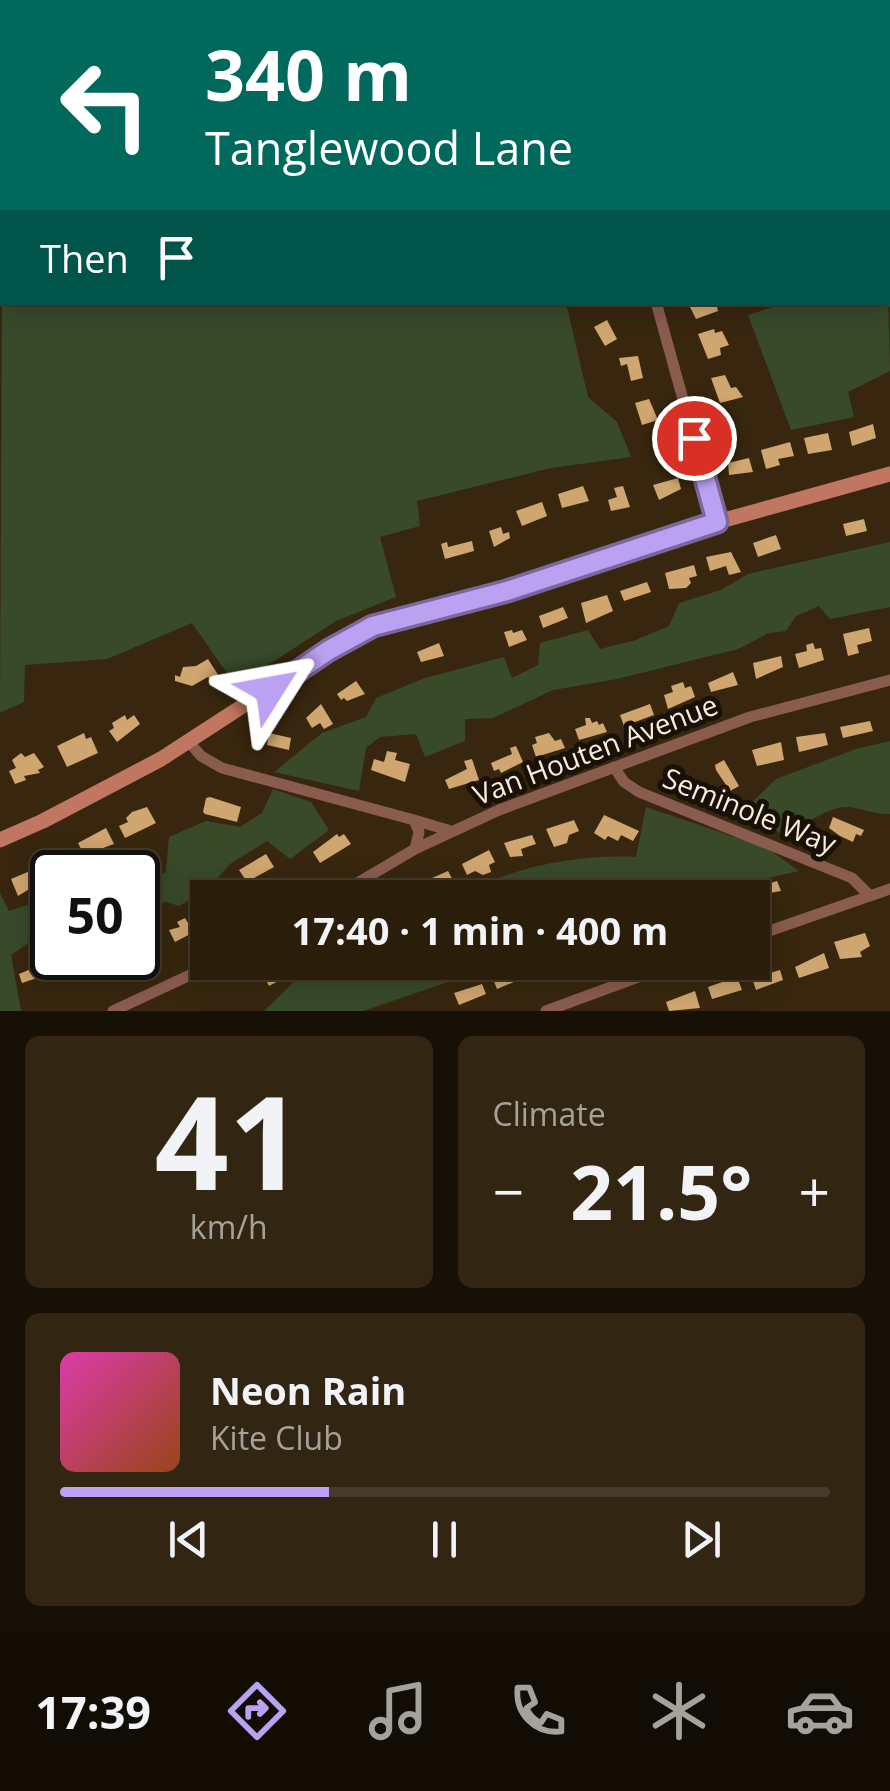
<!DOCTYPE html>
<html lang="en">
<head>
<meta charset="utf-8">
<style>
	body { margin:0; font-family:"Open Sans",sans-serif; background:#322613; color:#f1f3f6; height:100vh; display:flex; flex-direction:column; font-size:38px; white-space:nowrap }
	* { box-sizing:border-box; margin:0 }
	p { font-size:32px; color:#a5a29c }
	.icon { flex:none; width:55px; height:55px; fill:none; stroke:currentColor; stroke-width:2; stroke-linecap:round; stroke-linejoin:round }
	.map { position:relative; height:1011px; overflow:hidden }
	.panel { display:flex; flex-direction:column; gap:25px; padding:25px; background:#171006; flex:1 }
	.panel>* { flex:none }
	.hud { position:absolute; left:0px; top:0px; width:890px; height:305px; box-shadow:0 5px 25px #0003,0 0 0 2px #463b2b; background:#00695c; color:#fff; overflow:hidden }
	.speed { position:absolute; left:30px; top:850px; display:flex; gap:20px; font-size:50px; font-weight:700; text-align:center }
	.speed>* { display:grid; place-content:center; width:130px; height:130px; border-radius:50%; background:#2a1d0a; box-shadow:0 5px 25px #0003,0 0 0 2px #463b2b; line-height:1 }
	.speed .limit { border:5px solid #111; border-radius:15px; background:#fff; color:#111 }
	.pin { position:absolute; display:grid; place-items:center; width:85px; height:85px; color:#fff; margin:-42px; border:5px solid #fff; border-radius:50%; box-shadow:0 2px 10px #0007 }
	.me { position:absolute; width:110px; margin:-55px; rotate:56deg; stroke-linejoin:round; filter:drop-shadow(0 0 8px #0008) }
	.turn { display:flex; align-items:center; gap:35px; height:210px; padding:0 40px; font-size:45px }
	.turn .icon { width:130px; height:130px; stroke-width:2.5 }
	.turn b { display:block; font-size:70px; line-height:85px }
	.then { display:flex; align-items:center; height:95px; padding:0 40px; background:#0003; gap:20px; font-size:38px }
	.big { font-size:75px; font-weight:700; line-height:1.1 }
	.panel .tile { flex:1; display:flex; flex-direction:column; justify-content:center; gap:15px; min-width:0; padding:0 35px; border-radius:15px; background:#322613 }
	.panel .dial { align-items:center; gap:0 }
	.dial b { font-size:130px; line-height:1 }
	.song { display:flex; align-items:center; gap:30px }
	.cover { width:120px; height:120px; border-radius:15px; background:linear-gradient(135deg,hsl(320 70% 55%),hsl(20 70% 35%)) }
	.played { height:10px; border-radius:5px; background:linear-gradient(90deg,#bca0f2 35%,#463b2b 35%) }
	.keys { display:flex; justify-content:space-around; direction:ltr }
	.heat { display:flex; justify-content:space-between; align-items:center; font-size:55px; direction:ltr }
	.panel .tiles { flex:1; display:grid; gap:25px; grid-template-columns:1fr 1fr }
	.tile:last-child { grid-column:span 2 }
	.trip { position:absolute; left:190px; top:880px; width:580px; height:100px; border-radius:0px; background:#2a1d0a; box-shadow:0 5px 25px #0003,0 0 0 2px #463b2b; font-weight:700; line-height:100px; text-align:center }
	.dock { display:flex; height:160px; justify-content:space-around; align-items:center; background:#110c04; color:#a5a29c }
	.dock .icon { width:70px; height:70px }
	.dock .active { color:#bca0f2 }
	.dock b { font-size:45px; color:#f1f3f6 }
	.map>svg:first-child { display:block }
	.green { fill:#394a2b }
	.building { fill:#d0a670 }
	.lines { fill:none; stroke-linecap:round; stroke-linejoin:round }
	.service { stroke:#8a5c4e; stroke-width:5 }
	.minor { stroke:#8a5c4e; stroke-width:11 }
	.secondary { stroke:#c07660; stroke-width:15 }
	.route-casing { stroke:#7a689d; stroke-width:25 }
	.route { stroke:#bca0f2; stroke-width:18 }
	.labels { text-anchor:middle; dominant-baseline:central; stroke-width:10; stroke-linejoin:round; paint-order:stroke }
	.street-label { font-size:28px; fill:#f9eddf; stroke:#191107 }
</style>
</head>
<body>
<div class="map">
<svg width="890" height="1011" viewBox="0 0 890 1011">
	<rect width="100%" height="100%" fill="#38270e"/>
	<!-- green -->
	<path class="green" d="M 2,279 L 2,302 L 566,303 L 588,397 L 617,422 L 631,457 L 551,468 L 417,501 L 420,526 L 380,537 L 396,597 L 336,621 L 236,686 L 192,623 L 107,659 L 25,665 L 24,702 L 0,713 Z
		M 888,294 L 890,371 L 848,392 L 854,417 L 791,430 L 748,315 L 786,303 L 888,302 Z
		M 890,542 L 890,607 L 830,619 L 819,606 L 796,616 L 786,631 L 769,633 L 738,649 L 617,679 L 553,690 L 493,718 L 465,719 L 465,741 L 425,757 L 416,734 L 380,737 L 366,748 L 359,791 L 274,772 L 322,733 L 366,717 L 376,698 L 425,678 L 504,657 L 512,678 L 538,665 L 540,643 L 588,630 L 600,649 L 633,641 L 669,626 L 679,603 L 721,590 L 748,574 Z
		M 890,741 L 890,814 C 874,815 863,808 848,807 C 828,806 803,826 786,836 L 742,812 L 776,779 L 856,749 Z
		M 273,789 L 311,802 L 329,830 L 290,859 L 267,841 L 230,864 L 209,888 L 179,906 L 166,902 L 153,907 L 148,928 L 138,932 L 138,889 L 166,872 L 169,837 L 206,821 L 240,827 L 262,813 Z
		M 646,807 L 767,848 L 799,871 L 683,897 L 458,898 C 507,867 579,854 636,857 Z
		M 0,893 L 9,911 L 52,897 L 52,936 L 28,943 L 11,955 L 21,1011 L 0,1011 Z
		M 329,962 L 504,962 L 504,963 L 363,1011 L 264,1011 L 304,972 Z"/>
	<!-- building -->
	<path class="building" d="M 692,302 L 716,302 L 718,311 L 696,319 L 689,305 Z
		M 607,320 L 617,339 L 605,346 L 594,327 Z
		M 714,329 L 715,333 L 722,331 L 729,345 L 720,348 L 721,355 L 708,359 L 698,334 Z
		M 638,356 L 643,378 L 631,381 L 627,364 L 621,366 L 619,358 Z
		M 725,375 L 731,388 L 736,387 L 743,397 L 720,403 L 711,378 Z
		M 649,399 L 658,420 L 642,425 L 635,403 Z
		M 873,424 L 876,438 L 852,446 L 849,432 Z
		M 828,433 L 832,450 L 808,454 L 804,438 Z
		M 790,442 L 794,456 L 778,459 L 780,465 L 766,469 L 761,450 Z
		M 749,458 L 753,472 L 729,475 L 728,463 Z
		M 678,478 L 681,489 L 659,500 L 653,485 Z
		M 583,486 L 589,501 L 562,508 L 558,494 Z
		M 623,486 L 630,507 L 611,511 L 608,500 L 617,497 L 614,488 Z
		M 542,502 L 547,516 L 522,526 L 516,511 Z
		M 864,519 L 867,531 L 846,536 L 843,524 Z
		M 501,527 L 503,534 L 509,532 L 510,538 L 494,547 L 489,531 Z
		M 776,535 L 781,549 L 758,557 L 753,543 Z
		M 472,541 L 474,551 L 445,559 L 441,544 L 447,542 L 448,547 Z
		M 731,552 L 741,572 L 729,575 L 726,566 L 710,571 L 706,557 Z
		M 694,565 L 697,576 L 689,578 L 691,583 L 686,588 L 669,589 L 665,573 Z
		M 647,582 L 651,592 L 624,601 L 620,591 Z
		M 607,595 L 613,611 L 586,623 L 581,603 Z
		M 563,607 L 568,618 L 543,628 L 539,616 Z
		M 869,628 L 872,641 L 857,645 L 859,653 L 848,656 L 843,634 Z
		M 512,630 L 513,633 L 522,630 L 527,640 L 509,647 L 504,632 Z
		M 439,643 L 444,656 L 421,662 L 417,652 Z
		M 813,643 L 815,649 L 821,648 L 824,660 L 799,668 L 795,654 L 807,651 L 806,645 Z
		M 781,656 L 783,667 L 756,679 L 753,663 Z
		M 208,659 L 222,681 L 214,686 L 208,677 L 192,686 L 175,681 L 175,675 L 180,677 L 183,667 L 196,666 Z
		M 733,672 L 738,685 L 711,692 L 708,683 Z
		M 356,681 L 365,694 L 347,701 L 344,698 L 341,700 L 337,694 Z
		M 683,682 L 685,688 L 691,686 L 695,697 L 668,709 L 664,695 L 673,692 L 671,686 Z
		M 321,704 L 333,724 L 324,729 L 320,723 L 312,728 L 306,718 Z
		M 650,704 L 654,715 L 624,726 L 620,715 Z
		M 125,715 L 127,720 L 134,715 L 140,724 L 117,742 L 109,731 L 114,728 L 112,723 Z
		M 585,718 L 590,718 L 592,723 L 597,721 L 599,725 L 603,723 L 607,732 L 579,740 L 575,729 L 586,725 Z
		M 870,721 L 873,731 L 843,738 L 840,727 Z
		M 84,733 L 86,739 L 91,737 L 98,753 L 67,767 L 57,746 Z
		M 269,733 L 291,738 L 289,750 L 267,745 Z
		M 549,733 L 555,741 L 561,739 L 565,748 L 536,757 L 532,745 L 537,743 L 535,737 Z
		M 825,733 L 828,745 L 799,752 L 796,737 Z
		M 781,742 L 784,760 L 757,766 L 752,750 Z
		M 516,746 L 523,762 L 501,773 L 499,769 L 494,771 L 491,763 L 512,754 L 510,748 Z
		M 387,751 L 397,753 L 395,760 L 410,764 L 405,782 L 371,770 L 374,759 L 384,762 Z
		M 21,753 L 25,757 L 34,753 L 44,767 L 38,770 L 40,773 L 24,776 L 26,780 L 15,784 L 9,771 L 16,768 L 12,760 Z
		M 472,759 L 479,780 L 449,789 L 445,780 L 467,769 L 464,761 Z
		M 724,760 L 739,786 L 730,791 L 716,770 L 715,765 Z
		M 210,797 L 241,807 L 237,822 L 205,814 L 203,812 L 206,798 Z
		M 147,807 L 156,823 L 125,838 L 119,826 L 128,822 L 126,818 L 132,812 Z
		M 604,815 L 639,831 L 633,841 L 621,835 L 618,841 L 608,836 L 605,840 L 594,833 Z
		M 833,817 L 864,830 L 861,836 L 856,834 L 853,842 L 840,836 L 829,828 Z
		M 574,820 L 579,831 L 569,835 L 567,843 L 554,847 L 546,829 Z
		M 106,828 L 114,844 L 84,855 L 78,843 Z
		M 337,834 L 339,837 L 344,834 L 351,844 L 320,863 L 313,852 Z
		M 532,835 L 536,844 L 521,849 L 523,856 L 510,857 L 504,843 Z
		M 489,850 L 495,862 L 489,865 L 491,872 L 483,875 L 475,871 L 467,875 L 462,864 Z
		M 266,854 L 274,867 L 247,882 L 239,870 Z
		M 65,857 L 70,870 L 52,872 L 52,878 L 48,880 L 41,865 Z
		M 30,871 L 36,885 L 18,896 L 11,879 Z
		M 448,871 L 456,886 L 450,889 L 448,884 L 434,892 L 432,889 L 427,891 L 423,882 Z
		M 777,881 L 781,891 L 764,894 L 765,897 L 752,901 L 752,898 L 745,898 L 743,892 Z
		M 185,918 L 188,923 L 193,921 L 198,930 L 175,942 L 169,930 L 180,927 L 177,922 Z
		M 865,933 L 870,946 L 860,952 L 862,957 L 840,959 L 834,942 Z
		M 824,953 L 829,968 L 799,978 L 795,967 Z
		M 109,958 L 119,958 L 123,966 L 100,978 L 95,968 L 100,965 L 98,962 L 111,960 Z
		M 286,962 L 294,978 L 286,982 L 284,978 L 269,986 L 263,975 Z
		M 45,963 L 49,974 L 22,983 L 19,974 Z
		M 515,963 L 521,979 L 497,989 L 493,979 L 503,975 L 501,969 Z
		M 780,970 L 783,980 L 756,990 L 752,978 Z
		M 737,977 L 742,990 L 712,999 L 708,987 Z
		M 482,984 L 486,994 L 459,1005 L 454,993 Z
		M 695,991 L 700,1008 L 669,1011 L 666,1002 Z"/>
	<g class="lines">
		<!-- service -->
		<path class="service" d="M 574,0 L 575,2"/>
		<!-- minor -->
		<path class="minor" d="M 888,30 L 890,19
			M 888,234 L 890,234
			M 656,302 L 717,522
			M 189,742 L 201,756 L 222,768 L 414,820 L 419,832 L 415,849
			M 614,767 L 624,782 L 639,792 L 852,878 L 870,896
			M 414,820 L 451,831
			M 332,898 L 415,849 L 499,810 L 750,717 L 890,680
			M 752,937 L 890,889
			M 113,1011 L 218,962
			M 546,1011 L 679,962"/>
		<!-- secondary -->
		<path class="secondary" d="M 0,840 L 43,821 L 161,759 L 329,650 L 373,626 L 507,591 L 717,522 L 890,474"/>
	</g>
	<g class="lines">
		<defs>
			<path id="route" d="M 270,690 L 329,650 L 373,626 L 507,591 L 717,522 L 694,438"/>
		</defs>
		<!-- route casing -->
		<use href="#route" class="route-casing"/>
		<!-- route -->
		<use href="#route" class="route"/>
	</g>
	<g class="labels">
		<!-- street labels -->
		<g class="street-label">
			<text transform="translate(595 749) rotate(-21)">Van Houten Avenue</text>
			<text transform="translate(750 810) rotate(22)">Seminole Way</text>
		</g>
	</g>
</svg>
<div class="speed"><div class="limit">50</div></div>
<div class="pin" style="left:694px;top:438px;background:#d93025"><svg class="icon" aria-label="arrive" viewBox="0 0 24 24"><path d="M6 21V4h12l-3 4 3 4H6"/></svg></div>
<svg class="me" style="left:270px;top:690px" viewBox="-20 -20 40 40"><path d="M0-17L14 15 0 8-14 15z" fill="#bca0f2" stroke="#fff" stroke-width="4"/></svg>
<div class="trip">17:40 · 1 min · 400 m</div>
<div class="hud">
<div class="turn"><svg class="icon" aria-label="left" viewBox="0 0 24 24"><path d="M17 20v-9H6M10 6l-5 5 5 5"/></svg><div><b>340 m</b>Tanglewood Lane</div></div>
<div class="then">Then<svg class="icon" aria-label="arrive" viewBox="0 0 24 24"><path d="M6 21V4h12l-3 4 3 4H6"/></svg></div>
</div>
</div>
<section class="panel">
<div class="tiles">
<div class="tile dial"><b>41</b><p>km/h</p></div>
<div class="tile"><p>Climate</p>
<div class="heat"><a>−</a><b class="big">21.5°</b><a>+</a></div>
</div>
<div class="tile">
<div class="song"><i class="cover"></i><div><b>Neon Rain</b><p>Kite Club</p></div></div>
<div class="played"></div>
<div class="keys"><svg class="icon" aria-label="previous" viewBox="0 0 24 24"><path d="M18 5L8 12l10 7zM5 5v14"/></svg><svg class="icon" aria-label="pause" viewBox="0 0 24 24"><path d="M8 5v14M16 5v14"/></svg><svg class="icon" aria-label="next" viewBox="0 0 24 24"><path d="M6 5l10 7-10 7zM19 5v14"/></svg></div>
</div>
</div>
</section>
<nav class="dock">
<b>17:39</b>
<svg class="icon active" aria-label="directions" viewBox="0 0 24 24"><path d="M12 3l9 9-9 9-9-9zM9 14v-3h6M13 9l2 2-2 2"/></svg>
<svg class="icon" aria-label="music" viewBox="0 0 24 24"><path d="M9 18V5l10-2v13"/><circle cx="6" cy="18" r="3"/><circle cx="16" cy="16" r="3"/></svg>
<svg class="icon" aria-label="phone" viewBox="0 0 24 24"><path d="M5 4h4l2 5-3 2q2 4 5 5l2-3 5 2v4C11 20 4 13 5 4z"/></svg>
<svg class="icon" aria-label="climate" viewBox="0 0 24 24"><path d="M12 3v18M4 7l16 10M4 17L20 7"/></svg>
<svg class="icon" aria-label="car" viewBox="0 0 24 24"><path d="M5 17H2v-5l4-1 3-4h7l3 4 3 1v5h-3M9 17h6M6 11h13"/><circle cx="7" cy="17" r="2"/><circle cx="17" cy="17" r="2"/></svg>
</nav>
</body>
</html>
